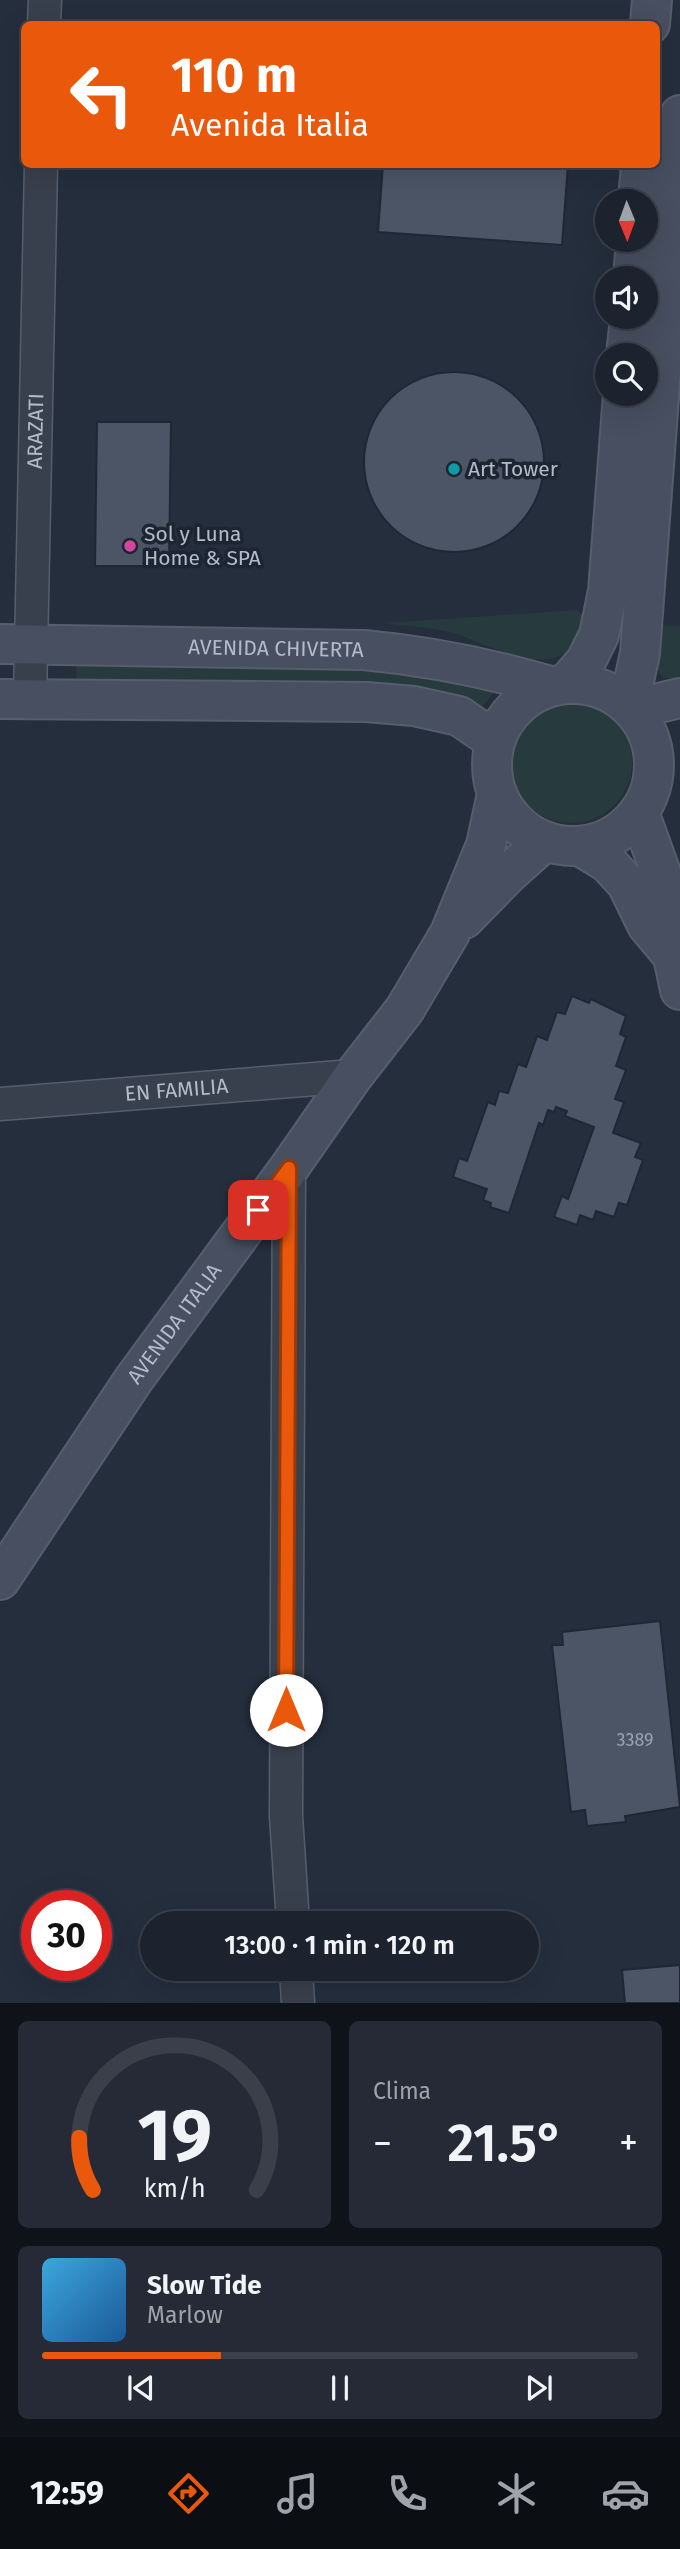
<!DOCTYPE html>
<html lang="es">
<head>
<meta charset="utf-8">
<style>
	body { margin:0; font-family:"Fira Sans",sans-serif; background:#252a36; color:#f1f3f6; height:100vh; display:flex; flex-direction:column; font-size:26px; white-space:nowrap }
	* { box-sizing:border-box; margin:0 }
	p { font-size:23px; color:#a0a4aa }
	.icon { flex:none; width:38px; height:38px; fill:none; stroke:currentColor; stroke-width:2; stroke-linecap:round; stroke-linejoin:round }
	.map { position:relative; height:2003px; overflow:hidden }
	.details { display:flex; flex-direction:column; gap:18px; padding:18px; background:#0f1319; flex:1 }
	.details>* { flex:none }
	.top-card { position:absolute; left:21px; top:21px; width:639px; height:147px; border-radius:10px; box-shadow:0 7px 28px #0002,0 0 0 2px #3a3f4a; background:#ea580c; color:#fff; overflow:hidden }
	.needle { width:46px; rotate:179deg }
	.fabs { position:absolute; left:595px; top:189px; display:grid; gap:14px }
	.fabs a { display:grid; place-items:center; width:63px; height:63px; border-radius:50%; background:#1c222e; box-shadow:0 7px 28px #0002,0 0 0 2px #3a3f4a; font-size:35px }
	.speed { position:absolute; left:21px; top:1890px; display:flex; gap:14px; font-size:35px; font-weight:700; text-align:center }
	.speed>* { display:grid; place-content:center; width:91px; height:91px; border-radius:50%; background:#1c222e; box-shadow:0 7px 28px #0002,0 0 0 2px #3a3f4a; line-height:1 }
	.speed .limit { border:10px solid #d22; background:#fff; color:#111 }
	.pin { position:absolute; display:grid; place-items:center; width:60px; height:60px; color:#fff; margin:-30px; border-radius:14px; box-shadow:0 4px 10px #0006 }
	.me { position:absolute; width:77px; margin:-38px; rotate:0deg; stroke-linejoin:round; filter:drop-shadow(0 0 5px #0008) }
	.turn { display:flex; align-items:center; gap:24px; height:147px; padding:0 35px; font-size:32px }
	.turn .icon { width:91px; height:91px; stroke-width:2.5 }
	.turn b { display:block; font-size:49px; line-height:60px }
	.big { font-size:52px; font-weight:600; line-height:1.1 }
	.details .card { flex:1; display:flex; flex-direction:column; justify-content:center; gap:10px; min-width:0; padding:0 24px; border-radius:10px; background:#252a36 }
	.details .dial { align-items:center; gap:0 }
	.dial svg { height:182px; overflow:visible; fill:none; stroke:#3a3f4a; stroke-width:7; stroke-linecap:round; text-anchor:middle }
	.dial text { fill:#f1f3f6; stroke:none }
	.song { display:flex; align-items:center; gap:21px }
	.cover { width:84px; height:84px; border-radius:10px; background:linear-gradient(135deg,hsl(200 70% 55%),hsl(210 70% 35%)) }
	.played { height:7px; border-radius:4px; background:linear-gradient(90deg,#ea580c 30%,#3a3f4a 30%) }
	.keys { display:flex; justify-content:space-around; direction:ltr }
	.heat { display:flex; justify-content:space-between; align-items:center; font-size:38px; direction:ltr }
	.details .tiles { flex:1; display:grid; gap:18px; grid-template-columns:1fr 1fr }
	.card:last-child { grid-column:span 2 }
	.trip { position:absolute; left:140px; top:1911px; width:399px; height:70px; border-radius:35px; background:#1c222e; box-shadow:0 7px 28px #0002,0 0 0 2px #3a3f4a; font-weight:600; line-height:70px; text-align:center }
	.tabs { display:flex; height:112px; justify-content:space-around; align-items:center; background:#0b0e12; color:#a0a4aa }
	.tabs .icon { width:49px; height:49px }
	.tabs .selected { color:#ea580c }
	.tabs b { font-size:32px; color:#f1f3f6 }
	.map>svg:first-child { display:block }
	.green { fill:#273b3e }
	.building { fill:#4b5566; stroke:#202734; stroke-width:2 }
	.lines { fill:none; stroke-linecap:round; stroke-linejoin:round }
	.street-casing { stroke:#575e6b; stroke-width:35 }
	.secondary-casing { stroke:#575e6b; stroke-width:42 }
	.street { stroke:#39404d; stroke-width:32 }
	.secondary { stroke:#474f60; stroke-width:38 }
	.route-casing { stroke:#983908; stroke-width:18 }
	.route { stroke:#ea580c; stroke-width:12 }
	.culture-dot { fill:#0f9aa8; stroke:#1e2532; stroke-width:2.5 }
	.hotel-dot { fill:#d1479c; stroke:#1e2532; stroke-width:2.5 }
	.labels { text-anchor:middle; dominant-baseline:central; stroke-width:7; stroke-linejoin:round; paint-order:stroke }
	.number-label { font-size:18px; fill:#9aa2b0 }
	.street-label { font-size:21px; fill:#b4bbc8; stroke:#1e2532 }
	.poi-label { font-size:21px; fill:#b4bbc8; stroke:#1e2532; text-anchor:start }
</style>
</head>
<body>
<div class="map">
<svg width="680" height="2003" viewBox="0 0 680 2003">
	<rect width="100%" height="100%" fill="#252e3d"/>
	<!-- green -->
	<path class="green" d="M 577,610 L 585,617 C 584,630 582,635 573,646 C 543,680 484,641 450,632 C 429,627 406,626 385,623 Z
		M 656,625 L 680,626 L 680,680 L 663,677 L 653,664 Z
		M 77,661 L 376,664 L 472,683 L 494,692 L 482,708 L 440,695 L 76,682 Z
		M510 762a61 61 0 1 1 122 0a61 61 0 1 1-122 0Z"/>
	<!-- building -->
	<path class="building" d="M 383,164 L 568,164 L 562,245 L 378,232 Z
		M364 462a90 90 0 1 1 180 0a90 90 0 1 1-180 0Z
		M 97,422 L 171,422 L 169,566 L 95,566 Z
		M 572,996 L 589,1003 L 591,999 L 626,1016 L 620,1034 L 626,1037 L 616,1066 L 626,1070 L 615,1099 L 624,1102 L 613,1133 L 641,1143 L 635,1157 L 643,1160 L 627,1205 L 619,1203 L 614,1217 L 596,1211 L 593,1220 L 580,1215 L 577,1225 L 554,1217 L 562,1196 L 568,1199 L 594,1127 L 565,1116 L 567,1111 L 556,1107 L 554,1112 L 548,1110 L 543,1125 L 539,1123 L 509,1213 L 490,1207 L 491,1203 L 483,1200 L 487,1189 L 453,1177 L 459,1158 L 467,1161 L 488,1102 L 495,1105 L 499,1091 L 508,1093 L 518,1064 L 526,1067 L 537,1036 L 547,1040 L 557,1012 L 565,1014 Z
		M 660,1621 L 680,1807 L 625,1816 L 626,1822 L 587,1826 L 585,1810 L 571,1812 L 552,1645 L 563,1645 L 562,1632 Z
		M 680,1965 L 680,2003 L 625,2003 L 622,1970 Z"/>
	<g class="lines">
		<defs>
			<g id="street">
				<path d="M 44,24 L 45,0"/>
				<path id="s1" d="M 30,699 L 41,164"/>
				<path id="s2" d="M 0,1104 L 353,1076"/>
				<path d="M 289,1168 L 286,1816 L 293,1923"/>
				<path d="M 296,1969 L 298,2003"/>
			</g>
			<g id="secondary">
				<path d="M 650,24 L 652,0"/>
				<path d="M 638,201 L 641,164"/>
				<path d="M 633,278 L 636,240"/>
				<path d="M 626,355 L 630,317"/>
				<path id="s3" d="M 0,644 L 364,650 C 428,656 489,668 550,686"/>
				<path d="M 567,683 L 586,661 L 599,635 L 608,591 L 623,394"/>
				<circle cx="573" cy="765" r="81"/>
				<path d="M 0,699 L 366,702 L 414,706 L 459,716 L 494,740"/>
				<path d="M 629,704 L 640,653 L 680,115"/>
				<path d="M 634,709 L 680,698"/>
				<path d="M 639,812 L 675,912 L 673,956 L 680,990"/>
				<path d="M 580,846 L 608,863 L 627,884 L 647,925 L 673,956"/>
				<path d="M 464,919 L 509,873 L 545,841"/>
				<path id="s4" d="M 0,1580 L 134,1379 L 289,1168 L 353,1076 L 405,1009 L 450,933 L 486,845 L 497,794"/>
			</g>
		</defs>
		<!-- street casing -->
		<use href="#street" class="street-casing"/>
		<!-- secondary casing -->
		<use href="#secondary" class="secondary-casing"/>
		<!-- street -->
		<use href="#street" class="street"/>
		<!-- secondary -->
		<use href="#secondary" class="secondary"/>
	</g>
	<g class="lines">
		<defs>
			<path id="route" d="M 258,1210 L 289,1168 L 286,1710"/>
		</defs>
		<!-- route casing -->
		<use href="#route" class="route-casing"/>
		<!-- route -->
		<use href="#route" class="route"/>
	</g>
	<!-- markers -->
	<circle class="culture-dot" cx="454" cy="469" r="7"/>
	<circle class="hotel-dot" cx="130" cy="546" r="7"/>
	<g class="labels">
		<!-- number labels -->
		<g class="number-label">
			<text x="635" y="1740">3389</text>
		</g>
		<!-- street labels -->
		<g class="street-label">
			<text stroke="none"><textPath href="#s1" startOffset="268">ARAZATI</textPath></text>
			<text stroke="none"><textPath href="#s3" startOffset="276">AVENIDA CHIVERTA</textPath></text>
			<text stroke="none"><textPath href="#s2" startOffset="177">EN FAMILIA</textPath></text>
			<text stroke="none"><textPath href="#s4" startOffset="310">AVENIDA ITALIA</textPath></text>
		</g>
		<!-- poi labels -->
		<g class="poi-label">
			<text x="468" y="469">Art Tower</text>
			<text x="144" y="534">Sol y Luna<tspan x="144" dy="24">Home &amp; SPA</tspan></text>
		</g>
	</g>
</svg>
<div class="fabs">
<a><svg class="needle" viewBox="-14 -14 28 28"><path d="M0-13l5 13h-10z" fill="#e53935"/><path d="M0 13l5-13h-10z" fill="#a0a4aa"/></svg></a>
<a><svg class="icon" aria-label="sound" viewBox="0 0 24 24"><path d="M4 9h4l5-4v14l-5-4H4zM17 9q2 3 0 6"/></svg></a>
<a><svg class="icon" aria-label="search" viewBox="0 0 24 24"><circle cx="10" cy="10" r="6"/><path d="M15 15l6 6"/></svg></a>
</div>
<div class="speed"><div class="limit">30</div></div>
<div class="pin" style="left:258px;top:1210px;background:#d93025"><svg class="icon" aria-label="arrive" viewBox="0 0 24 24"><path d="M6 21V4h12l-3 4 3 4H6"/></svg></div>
<svg class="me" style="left:286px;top:1710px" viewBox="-20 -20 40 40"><circle r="19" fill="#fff"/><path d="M0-13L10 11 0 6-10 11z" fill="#ea580c"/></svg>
<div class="trip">13:00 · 1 min · 120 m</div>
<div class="top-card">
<div class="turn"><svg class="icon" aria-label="left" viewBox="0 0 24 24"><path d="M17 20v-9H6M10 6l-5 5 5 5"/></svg><div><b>110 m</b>Avenida Italia</div></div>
</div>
</div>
<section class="details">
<div class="tiles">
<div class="card dial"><svg viewBox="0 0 100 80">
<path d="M14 69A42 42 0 1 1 86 69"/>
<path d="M14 69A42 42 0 0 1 8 46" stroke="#ea580c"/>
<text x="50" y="56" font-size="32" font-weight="700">19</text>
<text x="50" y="72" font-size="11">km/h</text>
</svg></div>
<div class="card"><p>Clima</p>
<div class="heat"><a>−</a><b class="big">21.5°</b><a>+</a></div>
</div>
<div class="card">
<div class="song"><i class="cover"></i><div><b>Slow Tide</b><p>Marlow</p></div></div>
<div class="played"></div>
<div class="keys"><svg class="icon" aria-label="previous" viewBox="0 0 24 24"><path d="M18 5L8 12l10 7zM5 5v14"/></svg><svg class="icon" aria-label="pause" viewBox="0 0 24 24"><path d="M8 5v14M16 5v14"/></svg><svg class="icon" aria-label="next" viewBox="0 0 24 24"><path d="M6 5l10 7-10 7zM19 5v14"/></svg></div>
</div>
</div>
</section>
<nav class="tabs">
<b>12:59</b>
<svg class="icon selected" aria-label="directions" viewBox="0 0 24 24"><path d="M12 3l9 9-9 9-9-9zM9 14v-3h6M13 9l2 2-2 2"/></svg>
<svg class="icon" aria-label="music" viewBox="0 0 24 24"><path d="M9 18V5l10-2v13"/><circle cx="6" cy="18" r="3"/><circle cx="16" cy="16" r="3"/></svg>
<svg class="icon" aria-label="phone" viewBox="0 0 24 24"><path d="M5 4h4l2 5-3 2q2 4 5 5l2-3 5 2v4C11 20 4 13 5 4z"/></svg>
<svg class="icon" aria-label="climate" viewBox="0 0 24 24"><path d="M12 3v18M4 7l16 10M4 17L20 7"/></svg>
<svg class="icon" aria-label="car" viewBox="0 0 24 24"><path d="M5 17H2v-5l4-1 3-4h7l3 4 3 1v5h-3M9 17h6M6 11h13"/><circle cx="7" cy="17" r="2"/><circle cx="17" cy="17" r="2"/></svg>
</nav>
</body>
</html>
